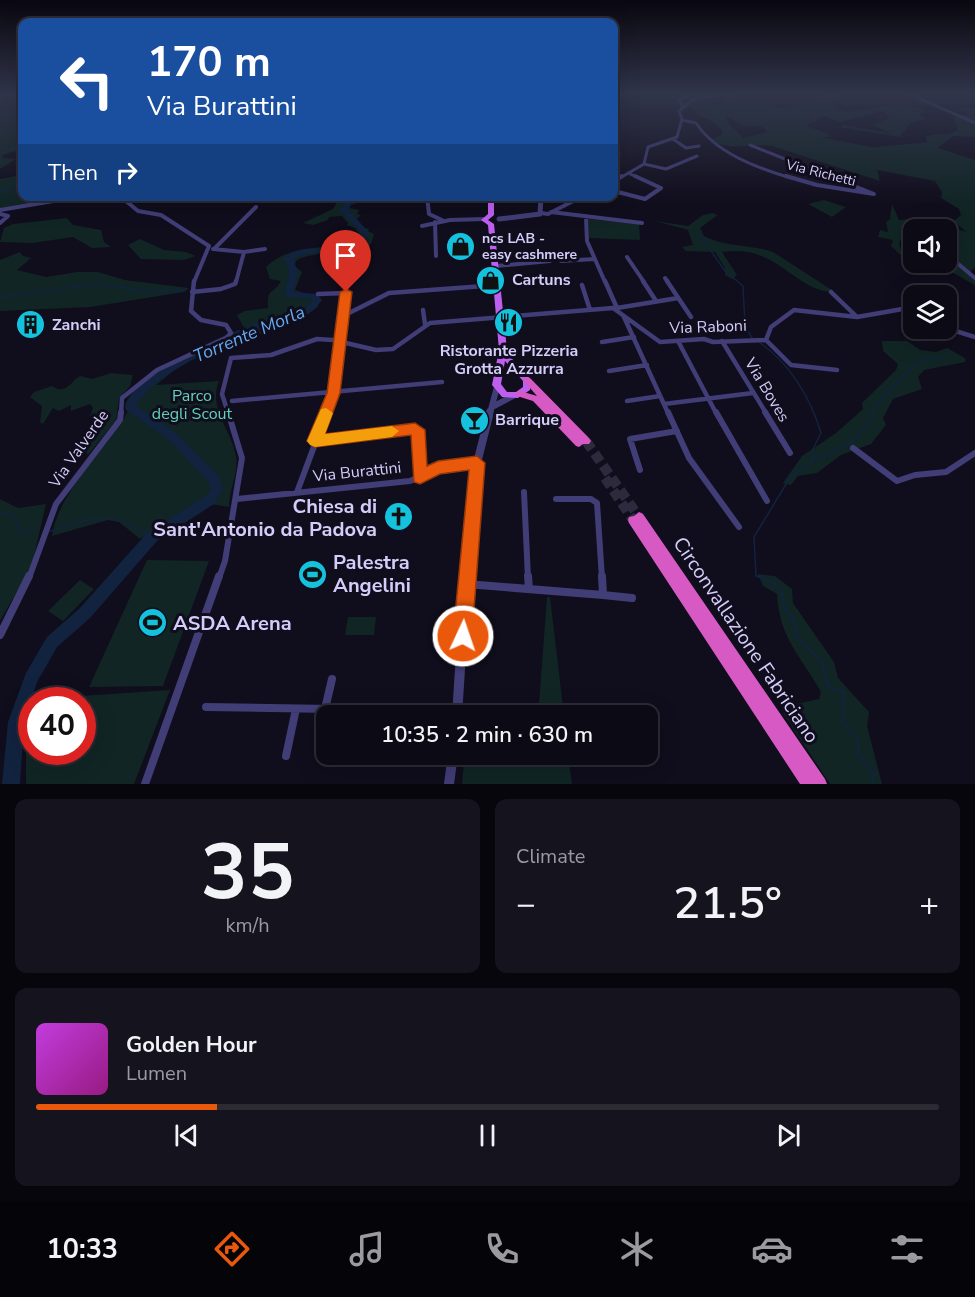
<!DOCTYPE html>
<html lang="en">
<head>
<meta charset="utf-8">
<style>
	body { margin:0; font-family:"Nunito Sans",sans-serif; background:#15131e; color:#f1f3f6; height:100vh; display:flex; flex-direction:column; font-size:22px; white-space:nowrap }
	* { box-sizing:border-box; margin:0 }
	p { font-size:20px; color:#9a9aa0 }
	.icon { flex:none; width:33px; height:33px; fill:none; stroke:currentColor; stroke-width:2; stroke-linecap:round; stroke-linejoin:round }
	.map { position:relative; height:784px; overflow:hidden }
	.sheet { display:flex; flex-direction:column; gap:15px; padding:15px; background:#07060c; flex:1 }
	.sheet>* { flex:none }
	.hud { position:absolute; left:18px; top:18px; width:600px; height:183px; border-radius:12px; box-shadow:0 6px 24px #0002,0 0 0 2px #2c2b34; background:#1a4fa0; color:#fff; overflow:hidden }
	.controls { position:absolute; left:903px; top:219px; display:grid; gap:12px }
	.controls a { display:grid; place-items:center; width:54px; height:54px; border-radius:12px; background:#0c0a15; box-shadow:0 6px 24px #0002,0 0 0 2px #2c2b34; font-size:30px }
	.speed { position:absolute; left:18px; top:687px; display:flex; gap:12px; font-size:30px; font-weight:700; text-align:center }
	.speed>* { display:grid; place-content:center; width:78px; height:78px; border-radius:50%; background:#0c0a15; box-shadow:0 6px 24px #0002,0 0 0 2px #2c2b34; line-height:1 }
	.speed .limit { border:9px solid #d22; background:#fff; color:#111 }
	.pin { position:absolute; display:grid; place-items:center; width:51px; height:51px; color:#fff; margin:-62px -26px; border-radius:50% 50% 50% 0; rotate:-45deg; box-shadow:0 0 6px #0007 }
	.pin .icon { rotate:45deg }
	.me { position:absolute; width:66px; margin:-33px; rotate:3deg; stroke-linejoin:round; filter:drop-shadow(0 0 4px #0008) }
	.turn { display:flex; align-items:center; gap:21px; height:126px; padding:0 30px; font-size:27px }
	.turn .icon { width:78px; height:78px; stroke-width:2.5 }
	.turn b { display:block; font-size:42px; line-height:51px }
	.then { display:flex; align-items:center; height:57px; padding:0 30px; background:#0003; gap:12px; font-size:22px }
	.big { font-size:45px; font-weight:600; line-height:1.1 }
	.sheet .card { flex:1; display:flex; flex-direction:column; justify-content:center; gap:9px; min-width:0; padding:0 21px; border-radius:12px; background:#15131e }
	.sheet .dial { align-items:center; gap:0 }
	.dial b { font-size:78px; line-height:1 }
	.song { display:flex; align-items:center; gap:18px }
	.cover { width:72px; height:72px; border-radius:9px; background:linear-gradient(135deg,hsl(290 70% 55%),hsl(310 70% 35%)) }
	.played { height:6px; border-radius:3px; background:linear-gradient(90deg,#ea580c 20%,#2c2b34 20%) }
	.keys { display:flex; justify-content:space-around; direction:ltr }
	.heat { display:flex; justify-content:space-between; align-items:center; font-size:33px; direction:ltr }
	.sheet .tiles { flex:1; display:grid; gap:15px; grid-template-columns:1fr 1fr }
	.card:last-child { grid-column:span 2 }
	.trip { position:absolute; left:316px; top:705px; width:342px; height:60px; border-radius:12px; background:#0c0a15; box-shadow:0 6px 24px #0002,0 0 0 2px #2c2b34; font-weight:600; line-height:60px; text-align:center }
	.tabs { display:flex; height:96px; justify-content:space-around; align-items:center; background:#050408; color:#9a9aa0 }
	.tabs .icon { width:42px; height:42px }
	.tabs .on { color:#ea580c }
	.tabs b { font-size:27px; color:#f1f3f6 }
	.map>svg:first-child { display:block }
	.green { fill:#112525; fill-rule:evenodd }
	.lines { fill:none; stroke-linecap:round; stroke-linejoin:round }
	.stream-far1 { stroke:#122340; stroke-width:1.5 }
	.stream { stroke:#122340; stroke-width:2 }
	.river { fill:#122340; fill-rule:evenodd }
	.trunk-tunnel { stroke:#2d2a3d; stroke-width:10; stroke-dasharray:10 5; stroke-linecap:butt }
	.minor-far4 { stroke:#413d77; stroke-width:3 }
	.minor-far3 { stroke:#413d77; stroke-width:4 }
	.minor-far2 { stroke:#413d77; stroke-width:4.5 }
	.minor-far1 { stroke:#413d77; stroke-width:6 }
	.minor { stroke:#413d77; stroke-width:8 }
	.tertiary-far3 { stroke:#413d77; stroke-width:5 }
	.tertiary-far2 { stroke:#413d77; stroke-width:6 }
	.tertiary-far1 { stroke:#413d77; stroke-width:8 }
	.tertiary { stroke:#413d77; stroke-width:10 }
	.primary { fill:#bf5ff0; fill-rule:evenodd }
	.trunk { fill:#d75ac4; fill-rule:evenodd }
	.route { fill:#ea580c; stroke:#983908; stroke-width:1.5 }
	.slow { fill:#f59e0b }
	.labels { text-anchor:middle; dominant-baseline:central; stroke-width:6; stroke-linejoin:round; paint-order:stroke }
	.far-street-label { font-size:14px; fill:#d4cdfa; stroke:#100d1c }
	.far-poi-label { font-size:14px; font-weight:bold; fill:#d4cdfa; stroke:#100d1c; text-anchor:start }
	.poi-label { font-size:16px; font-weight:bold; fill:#d4cdfa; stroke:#100d1c; text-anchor:start }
	.street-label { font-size:16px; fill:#d4cdfa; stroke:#100d1c }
	.park-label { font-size:16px; fill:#61d2ba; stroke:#100d1c }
	.water-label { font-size:18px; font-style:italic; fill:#65aaf0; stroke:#100d1c }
	.near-poi-label { font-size:20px; font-weight:bold; fill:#d4cdfa; stroke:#100d1c; text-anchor:start }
	.near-street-label { font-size:20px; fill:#d4cdfa; stroke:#100d1c }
</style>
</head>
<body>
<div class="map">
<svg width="975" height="784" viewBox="0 0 975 784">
	<rect width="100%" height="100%" fill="#100d1c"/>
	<!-- green -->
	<path class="green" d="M 0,94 L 22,94 L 22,149 L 3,155 L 3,158 L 16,159 L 0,169 Z
		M 687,94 L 718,94 L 703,99 L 702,102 L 719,107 L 725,104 L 721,100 L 731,97 L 744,104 L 754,100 C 789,121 811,94 843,94 L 826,104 L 846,112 L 899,104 L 923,110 L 919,115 L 927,119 L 910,123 L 900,137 L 843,128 L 842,125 L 844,125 L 890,133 L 872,125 L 890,118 L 882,111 L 840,122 L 824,116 L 806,126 L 827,133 L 830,137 L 820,137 L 872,147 L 921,143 L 927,142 L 925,137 C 936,132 948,137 958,130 L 953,117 L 970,114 L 956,109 L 975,108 L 975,137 L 953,136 L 938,148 L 975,160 L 975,267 L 970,273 L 975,277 L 975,285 L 935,263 L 946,262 L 946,230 L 904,231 L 899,244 L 903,257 L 891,246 L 893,240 L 878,237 L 880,230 L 888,232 L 886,222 L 890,219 L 892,204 L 899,220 L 922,218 L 966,232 L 954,221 L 961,215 L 959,209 L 941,198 L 942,192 L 935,181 L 877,170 L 880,181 L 772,146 C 750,143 730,152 711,140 L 722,134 L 722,130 C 708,115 691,119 687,94 ZM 726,115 L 742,126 L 762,126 L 767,132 L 743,138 L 728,122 Z
		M 22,175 L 22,196 L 77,197 L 0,210 L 0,179 Z
		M 340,197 L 366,197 L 358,197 L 353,201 L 357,202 L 355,204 L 349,205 L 349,208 L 359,210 L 357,214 L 361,215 L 357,219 L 362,229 L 369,228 L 368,231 L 374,234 L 371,244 C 350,259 320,248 297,260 L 294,265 L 302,272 L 295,290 L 316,297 L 318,307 L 302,318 L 245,340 L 244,328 L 237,315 L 245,311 L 268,308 C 267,287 272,296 281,281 L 270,279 L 266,267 C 291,243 325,250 356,243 L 359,234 L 355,228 L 347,225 L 348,223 L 342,216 L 329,217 L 328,220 L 313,225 L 303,223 L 333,209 Z
		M 824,200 L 846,207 L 832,217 L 808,204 Z
		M 713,213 L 717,215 L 715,217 L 700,228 L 704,236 C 726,248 751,244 773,252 L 835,292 C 793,292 780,244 722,252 L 737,275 L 732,279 L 725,275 L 725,268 L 715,252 L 686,251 L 682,247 L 693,245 L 688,230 L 655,221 L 688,226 L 703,215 Z
		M 67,218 L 73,225 L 101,230 L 104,242 L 111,247 L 92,248 L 73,237 L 33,243 L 0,242 L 4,228 L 13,224 Z
		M 588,219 L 639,224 L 640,240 L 589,238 Z
		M 140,239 L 164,250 L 186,252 L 196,256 L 184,260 L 141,259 L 128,245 Z
		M 20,252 L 23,256 L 31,258 L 17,270 L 46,277 L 77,272 L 98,272 L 125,280 L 189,288 L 184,292 L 90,307 L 0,311 L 0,260 Z
		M 882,341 L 907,341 L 920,350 L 936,352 L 947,348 L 965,358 L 965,362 L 924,370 L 918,377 L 922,389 L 893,399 L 883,418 L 886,425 L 871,444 L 841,455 L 817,473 L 798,476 L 791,485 L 783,483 L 802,456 L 836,433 L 863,409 L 862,403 L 896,370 L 898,364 L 883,351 Z
		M 181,365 L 156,385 L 219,381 C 208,408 231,429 236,456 C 239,472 229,490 229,507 L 204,503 L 209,498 L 140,539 L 119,522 L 108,520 L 52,536 C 59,490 105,453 128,411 L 169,436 L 212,481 L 215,489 L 214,481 L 170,435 L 128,409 L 125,404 C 136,383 160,373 181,365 Z
		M 111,373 L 133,375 L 130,386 L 119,399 L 116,420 L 88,455 L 84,448 L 85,444 L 105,424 L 102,419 L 90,416 L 93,408 L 90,404 L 71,411 L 71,405 L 59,411 L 53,408 L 43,424 L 40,422 L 42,406 L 30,397 L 34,392 L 52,386 C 66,395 69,383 80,376 L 92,379 Z
		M 0,499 L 18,508 L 46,504 L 32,565 L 0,621 Z
		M 147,560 L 209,561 L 163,686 L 89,687 Z
		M 758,574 L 775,576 L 792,589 L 793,603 L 834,662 L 838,678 L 869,712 L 867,726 L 882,784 L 830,784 L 783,713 L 796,704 L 819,699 L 821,692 C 801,656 779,638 777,594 L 763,586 Z
		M 80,580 L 94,589 L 63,621 L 48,611 Z
		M 547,597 L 550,597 L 564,715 L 469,715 L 470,706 L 539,704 Z
		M 348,617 L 376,617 L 374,635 L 345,635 Z
		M 170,690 L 134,784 L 26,784 L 26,726 L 31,711 L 32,752 L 82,752 L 82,700 L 37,699 Z
		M 465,755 L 568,755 L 572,784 L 462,784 Z"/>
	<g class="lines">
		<!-- stream-far1 -->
		<path class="stream-far1" d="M 9,94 L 17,94
			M 0,96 L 10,94
			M 0,191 L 22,187
			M 699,235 L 708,246
			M 709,248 L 725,271 L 743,286 L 745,326 L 752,338
			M 0,297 L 97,284 L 151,291 L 185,290
			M 759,342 C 790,364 810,397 821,433 L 813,449 L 813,459 L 809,465 L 791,476 L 754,537 L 756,576 L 762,578
			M 814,459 L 828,455 L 853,441 L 871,421 L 873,410 L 912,366 L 932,358 L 945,359
			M 0,512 L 14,515 L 20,532 L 29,533
			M 50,531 C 99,516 106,510 152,537"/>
		<!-- stream -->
		<path class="stream" d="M 757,576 C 782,585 781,586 785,611 L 793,617 L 798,639 L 822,661 L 828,686 L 844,693 L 843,722 L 858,741 L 858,755 L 874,774 L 872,784"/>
		<!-- river -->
		<path class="river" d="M 350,196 L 357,196 L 348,210 L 368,231 L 365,246 C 342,258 315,247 293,259 L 298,272 L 293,292 L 317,294 L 322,300 C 307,322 285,321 261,329 C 227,342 153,373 136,406 L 174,431 L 219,476 L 223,490 L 214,504 L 157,541 L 90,618 L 57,647 L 37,682 L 24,722 L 20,784 L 2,784 L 8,722 L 26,673 L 47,637 L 80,608 L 147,533 L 206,496 L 211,489 L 209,482 L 166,437 L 126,410 L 125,407 C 127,402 130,396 134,391 C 159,363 223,334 259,323 C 278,317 299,317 313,300 L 311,299 L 288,297 L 284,294 L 290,272 L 284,258 C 305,240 335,255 358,243 L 360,231 L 340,210 Z"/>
		<!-- trunk-tunnel -->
		<path class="trunk-tunnel" d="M 586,441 L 639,517
			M 605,478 L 633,520"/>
		<!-- minor-far4 -->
		<path class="minor-far4" d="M 909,94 L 975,123
			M 682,105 L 679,100 L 691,94
			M 682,120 L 696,123 C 716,153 757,168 791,178
			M 614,125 L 616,115
			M 673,139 L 686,148 L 699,146
			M 750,145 L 833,178
			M 614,156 L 619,154
			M 644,164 L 666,169 L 697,156
			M 628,173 L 639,178
			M 620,178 L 644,164 L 648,147 L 677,137 L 682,119 L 679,111 L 694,99 L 729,94"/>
		<!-- minor-far3 -->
		<path class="minor-far3" d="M 635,176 L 661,188
			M 786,176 L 817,185 L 874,194 L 829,176
			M 614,181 L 622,176
			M 614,191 L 645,199 L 661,188
			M 125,196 L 126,201 L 138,211 L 161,215 L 209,246 L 194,282
			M 427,196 L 429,214 L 442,220
			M 0,210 L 83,196
			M 551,212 L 642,223
			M 541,213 L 548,214 L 583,196
			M 0,214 L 8,216 L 0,223
			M 586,217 L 587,241 L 605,282
			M 435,222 L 436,256
			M 422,226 L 450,220 L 485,219
			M 947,246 L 950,257 L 975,278
			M 213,249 L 244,252
			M 214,249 L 256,207
			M 627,257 L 644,282
			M 561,261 L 595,259
			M 496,266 L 550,261
			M 665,278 L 668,282
			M 236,282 L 244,252 L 265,249
			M 347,282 L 349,260"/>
		<!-- minor-far2 -->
		<path class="minor-far2" d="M 605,281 L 617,308 L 678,298
			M 643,281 L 656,301
			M 667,281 L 691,317
			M 582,285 L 590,310
			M 192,292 L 221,289 L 235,284 L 236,281
			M 831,292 L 856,316
			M 318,294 L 346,293
			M 423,310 L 425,324
			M 343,316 L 389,293 L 498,285
			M 624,317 L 668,413
			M 946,328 L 975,337
			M 766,340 L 791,365 L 837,370
			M 678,341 L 716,413
			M 722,341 L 766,413
			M 602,342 L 634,337
			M 609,371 L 647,365
			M 232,401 L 442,382
			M 627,401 L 660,396
			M 664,404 L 753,393
			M 121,413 L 122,398 L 157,370 L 226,338 L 231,333 L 226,325 L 201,320 L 191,311 L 194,281
			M 228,413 L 222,394 L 231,358 L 271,355 L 317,339 L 333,340 L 376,350 L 393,349 L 430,323 L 613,308 L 660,342 L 704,339 L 713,342 L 766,340 L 771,327 L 794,310 L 857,317 L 914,307
			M 326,413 L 334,393 L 347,281"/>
		<!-- minor-far1 -->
		<path class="minor-far1" d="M 668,412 L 689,458 L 739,527
			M 716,412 L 767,501
			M 765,412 L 790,453
			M 315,441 L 418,430 L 420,477
			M 853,448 L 897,481 L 915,475 L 946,472 L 975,453
			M 640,470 L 630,439 L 677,431
			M 297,492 L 327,412
			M 524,492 L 528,578
			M 237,499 L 410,481 L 438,468 L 477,463
			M 556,499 L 591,499 L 597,503 L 602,578
			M 29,578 L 56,504 L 120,420 L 121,412
			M 219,578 L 225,561 L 242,458 L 228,412"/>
		<!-- minor -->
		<path class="minor" d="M 528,576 L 529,589
			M 466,584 L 603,595 L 602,576
			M 603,595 L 632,598
			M 0,635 L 29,576
			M 206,707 L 458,711
			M 325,709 L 332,679
			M 286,756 L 296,709
			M 145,784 L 219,576"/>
		<!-- tertiary-far3 -->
		<path class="tertiary-far3" d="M 499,219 L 540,214 L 541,196"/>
		<!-- tertiary-far2 -->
		<path class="tertiary-far2" d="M 494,406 L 513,396
			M 490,413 L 497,387"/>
		<!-- tertiary-far1 -->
		<path class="tertiary-far1" d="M 466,578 L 477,463 L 490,412"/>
		<!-- tertiary -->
		<path class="tertiary" d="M 457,716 L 466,576
			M 449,784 L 453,754"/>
		<!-- primary -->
		<path class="primary" d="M 488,196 L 494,196 L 494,215 L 488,220 L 494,224 L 507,350 L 513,360 L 531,380 L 530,390 L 518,398 L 502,397 L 492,385 L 499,350 L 488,225 L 481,220 L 488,214 ZM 505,361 L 523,381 L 523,387 L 516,392 L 507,392 L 501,384 Z"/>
		<!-- trunk -->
		<path class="trunk" d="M 527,377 L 530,378 L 589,438 L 591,441 L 589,444 L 583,444 L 579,447 L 576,446 L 533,401 L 517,396 L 515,394 L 517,392 L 520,391 L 537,396 L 523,380 Z
			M 639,512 L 643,514 L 825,779 L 827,784 L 800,784 L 629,523 L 628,520 L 629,517 L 634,516 Z"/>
	</g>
	<!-- sky -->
	<linearGradient id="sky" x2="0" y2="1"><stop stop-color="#09070f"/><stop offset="0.46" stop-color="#31354b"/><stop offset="1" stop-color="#31354b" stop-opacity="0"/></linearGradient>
	<rect width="975" height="204" fill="url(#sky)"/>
	<!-- route -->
	<path class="route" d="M 346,289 L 352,292 L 340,393 L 325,434 L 415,423 L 425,430 L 427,466 L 438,461 L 477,456 L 485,463 L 472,636 L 469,643 L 463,646 L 456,643 L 453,636 L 469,470 L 440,474 L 420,484 L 414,482 L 411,435 L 315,447 L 307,441 L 327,393 L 340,292 Z"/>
	<!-- slow -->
	<path class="slow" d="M 326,408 L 333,413 L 325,434 L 392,426 L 399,431 L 392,437 L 315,447 L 310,445 L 307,441 L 321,409 Z"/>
	<!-- icons -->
	<defs>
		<symbol id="shop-disc" viewBox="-11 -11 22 22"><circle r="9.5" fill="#15c2de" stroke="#100d1c"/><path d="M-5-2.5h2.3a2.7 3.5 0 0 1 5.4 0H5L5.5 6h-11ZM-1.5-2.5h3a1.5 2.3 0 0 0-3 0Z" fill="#111"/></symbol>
		<symbol id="restaurant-disc" viewBox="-11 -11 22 22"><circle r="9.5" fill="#15c2de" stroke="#100d1c"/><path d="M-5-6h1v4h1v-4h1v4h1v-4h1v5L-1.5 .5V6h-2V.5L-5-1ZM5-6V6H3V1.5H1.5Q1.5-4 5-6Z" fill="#111"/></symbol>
		<symbol id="building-disc" viewBox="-11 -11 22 22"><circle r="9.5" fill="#15c2de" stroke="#100d1c"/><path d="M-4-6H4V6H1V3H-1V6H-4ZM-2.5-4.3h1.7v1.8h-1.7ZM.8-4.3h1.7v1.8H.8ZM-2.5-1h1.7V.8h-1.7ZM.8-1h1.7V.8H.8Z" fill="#111"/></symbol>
		<symbol id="bar-disc" viewBox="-11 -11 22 22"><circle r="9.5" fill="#15c2de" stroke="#100d1c"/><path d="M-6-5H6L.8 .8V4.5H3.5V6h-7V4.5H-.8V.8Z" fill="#111"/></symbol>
		<symbol id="church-disc" viewBox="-11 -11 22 22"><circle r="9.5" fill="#15c2de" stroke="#100d1c"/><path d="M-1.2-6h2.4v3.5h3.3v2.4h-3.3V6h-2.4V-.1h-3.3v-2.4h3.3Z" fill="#111"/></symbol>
		<symbol id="stadium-disc" viewBox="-11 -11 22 22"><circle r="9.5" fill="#15c2de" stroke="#100d1c"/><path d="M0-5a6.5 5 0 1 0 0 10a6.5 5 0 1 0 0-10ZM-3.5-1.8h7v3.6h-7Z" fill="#111"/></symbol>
	</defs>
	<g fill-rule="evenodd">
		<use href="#shop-disc" x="444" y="230" width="33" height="33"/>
		<use href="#shop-disc" x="474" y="264" width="33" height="33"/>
		<use href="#restaurant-disc" x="492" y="306" width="33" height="33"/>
		<use href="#building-disc" x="14" y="308" width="33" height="33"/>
		<use href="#bar-disc" x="458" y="404" width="33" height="33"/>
		<use href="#church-disc" x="382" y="500" width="33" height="33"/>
		<use href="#stadium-disc" x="296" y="558" width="33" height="33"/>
		<use href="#stadium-disc" x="136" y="606" width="33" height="33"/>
	</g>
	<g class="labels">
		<!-- far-street labels -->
		<g class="far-street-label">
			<text transform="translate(821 173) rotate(14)">Via Richetti</text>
		</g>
		<!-- far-poi labels -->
		<g class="far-poi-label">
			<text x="482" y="238">ncs LAB -<tspan x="482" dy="16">easy cashmere</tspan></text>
		</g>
		<!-- poi labels -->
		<g class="poi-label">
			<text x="512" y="280">Cartuns</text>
			<text x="52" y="325">Zanchi</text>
			<text x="509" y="351" text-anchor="middle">Ristorante Pizzeria<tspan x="509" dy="18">Grotta Azzurra</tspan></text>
			<text x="495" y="420">Barrique</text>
		</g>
		<!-- street labels -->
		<g class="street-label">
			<text transform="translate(708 327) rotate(-2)">Via Raboni</text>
			<text transform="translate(767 390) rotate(59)">Via Boves</text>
			<text transform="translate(79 449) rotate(-55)">Via Valverde</text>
			<text transform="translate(357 472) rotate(-6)">Via Burattini</text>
		</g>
		<!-- park labels -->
		<g class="park-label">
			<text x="192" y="396">Parco<tspan x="192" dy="18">degli Scout</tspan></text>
		</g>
		<!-- water labels -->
		<g class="water-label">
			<text transform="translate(249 334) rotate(-23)">Torrente Morla</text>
		</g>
		<!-- near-poi labels -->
		<g class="near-poi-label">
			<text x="377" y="506" text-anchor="end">Chiesa di<tspan x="377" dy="23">Sant'Antonio da Padova</tspan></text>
			<text x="333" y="562">Palestra<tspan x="333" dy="23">Angelini</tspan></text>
			<text x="173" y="623">ASDA Arena</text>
		</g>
		<!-- near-street labels -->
		<g class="near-street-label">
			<text transform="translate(746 640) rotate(56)">Circonvallazione Fabriciano</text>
		</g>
	</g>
</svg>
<div class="controls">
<a><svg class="icon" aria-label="sound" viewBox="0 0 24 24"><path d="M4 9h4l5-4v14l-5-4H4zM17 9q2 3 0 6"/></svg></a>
<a><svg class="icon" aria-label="layers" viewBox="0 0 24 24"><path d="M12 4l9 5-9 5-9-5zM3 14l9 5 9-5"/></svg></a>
</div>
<div class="speed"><div class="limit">40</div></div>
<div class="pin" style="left:346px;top:292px;background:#d93025"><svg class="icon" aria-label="arrive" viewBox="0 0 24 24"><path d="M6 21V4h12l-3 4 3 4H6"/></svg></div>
<svg class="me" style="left:463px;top:636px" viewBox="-20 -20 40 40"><circle r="17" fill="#ea580c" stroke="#fff" stroke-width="3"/><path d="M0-11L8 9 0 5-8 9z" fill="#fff"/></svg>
<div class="trip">10:35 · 2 min · 630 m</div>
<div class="hud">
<div class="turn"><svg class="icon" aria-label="left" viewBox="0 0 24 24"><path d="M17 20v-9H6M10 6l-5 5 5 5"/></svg><div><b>170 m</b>Via Burattini</div></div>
<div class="then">Then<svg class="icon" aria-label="right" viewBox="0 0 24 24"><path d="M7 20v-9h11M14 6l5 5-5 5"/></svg></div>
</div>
</div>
<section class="sheet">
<div class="tiles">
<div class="card dial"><b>35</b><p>km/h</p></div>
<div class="card"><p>Climate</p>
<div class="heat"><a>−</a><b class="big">21.5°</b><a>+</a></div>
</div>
<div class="card">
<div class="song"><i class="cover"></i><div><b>Golden Hour</b><p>Lumen</p></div></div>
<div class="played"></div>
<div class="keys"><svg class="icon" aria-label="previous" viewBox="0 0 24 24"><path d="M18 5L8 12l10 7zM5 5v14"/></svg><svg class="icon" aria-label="pause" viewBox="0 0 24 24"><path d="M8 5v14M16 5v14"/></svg><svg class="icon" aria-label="next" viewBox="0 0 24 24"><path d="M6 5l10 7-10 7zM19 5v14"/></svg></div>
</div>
</div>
</section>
<nav class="tabs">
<b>10:33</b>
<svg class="icon on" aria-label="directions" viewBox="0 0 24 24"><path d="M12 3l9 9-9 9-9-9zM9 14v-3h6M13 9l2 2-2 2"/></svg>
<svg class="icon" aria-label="music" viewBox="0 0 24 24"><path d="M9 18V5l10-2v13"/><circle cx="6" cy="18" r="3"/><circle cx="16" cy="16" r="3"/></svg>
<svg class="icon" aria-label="phone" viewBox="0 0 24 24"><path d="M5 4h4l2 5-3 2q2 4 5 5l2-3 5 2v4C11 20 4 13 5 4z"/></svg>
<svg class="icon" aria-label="climate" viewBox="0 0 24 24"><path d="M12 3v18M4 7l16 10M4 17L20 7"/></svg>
<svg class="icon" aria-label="car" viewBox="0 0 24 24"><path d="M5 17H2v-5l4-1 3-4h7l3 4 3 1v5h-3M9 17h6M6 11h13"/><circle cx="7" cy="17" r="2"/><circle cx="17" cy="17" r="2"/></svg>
<svg class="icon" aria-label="filters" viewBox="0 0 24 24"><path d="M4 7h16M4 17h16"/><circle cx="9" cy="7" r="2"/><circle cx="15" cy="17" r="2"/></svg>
</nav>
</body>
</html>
